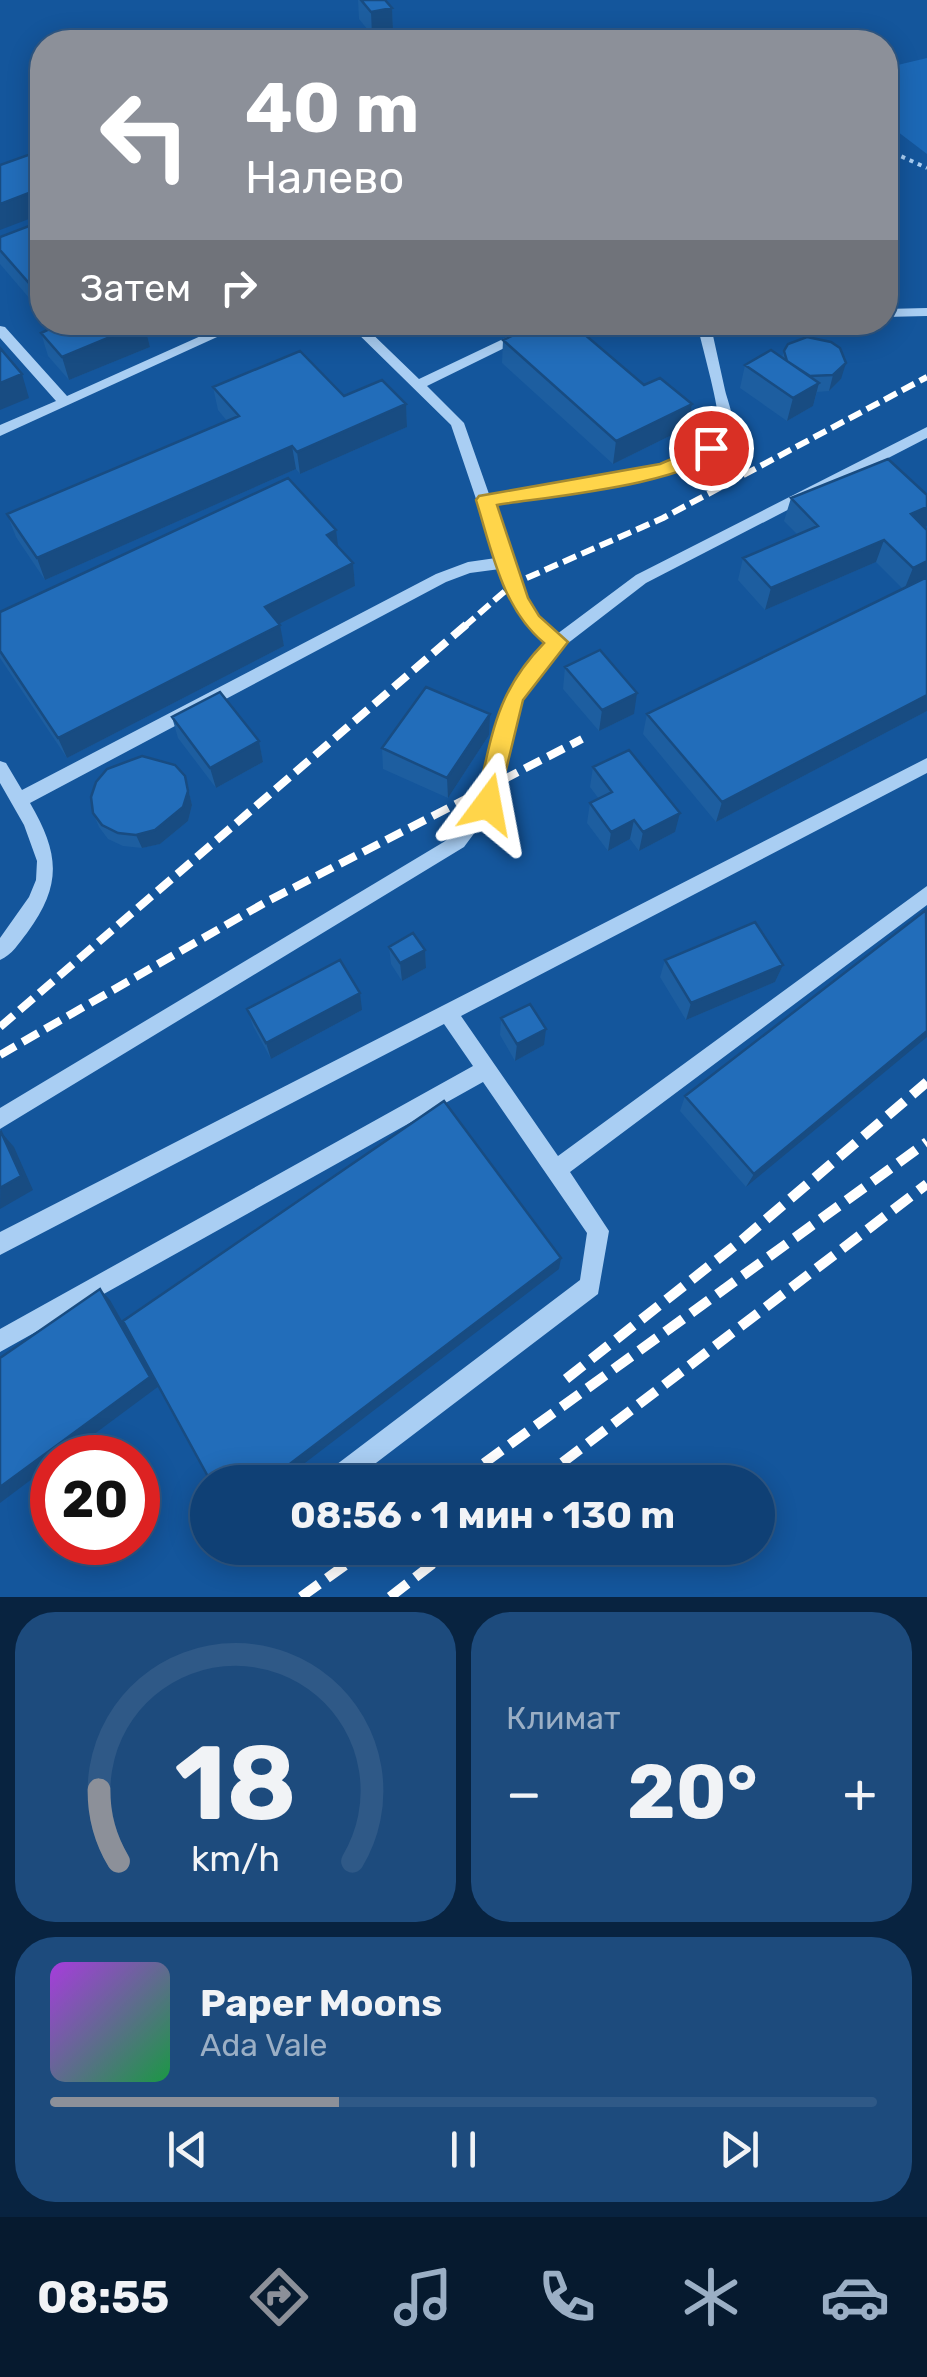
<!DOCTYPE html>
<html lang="ru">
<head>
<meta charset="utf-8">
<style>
	body { margin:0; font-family:Rubik,sans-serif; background:#1d4b7d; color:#f1f3f6; height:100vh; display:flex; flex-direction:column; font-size:38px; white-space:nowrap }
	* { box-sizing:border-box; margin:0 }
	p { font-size:32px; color:#9bafc5 }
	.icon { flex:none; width:55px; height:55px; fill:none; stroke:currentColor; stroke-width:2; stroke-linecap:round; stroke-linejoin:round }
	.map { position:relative; height:1597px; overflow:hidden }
	.side { display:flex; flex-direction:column; gap:15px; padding:15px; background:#082340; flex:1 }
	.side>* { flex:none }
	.guide { position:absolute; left:30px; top:30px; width:868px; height:305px; border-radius:40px; box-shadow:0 5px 25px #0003,0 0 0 2px #2f5987; background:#8c9099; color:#fff; overflow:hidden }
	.speed { position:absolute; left:30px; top:1435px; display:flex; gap:20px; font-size:50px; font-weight:700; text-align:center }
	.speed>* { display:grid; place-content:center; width:130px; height:130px; border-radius:50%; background:#0f4075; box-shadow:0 5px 25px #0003,0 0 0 2px #2f5987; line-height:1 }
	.speed .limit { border:15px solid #d22; background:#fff; color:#111 }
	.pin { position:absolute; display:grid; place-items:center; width:85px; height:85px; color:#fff; margin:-42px; border:5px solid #fff; border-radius:50%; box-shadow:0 2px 10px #0007 }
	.me { position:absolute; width:110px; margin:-55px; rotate:13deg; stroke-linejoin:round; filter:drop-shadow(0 0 8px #0008) }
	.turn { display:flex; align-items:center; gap:35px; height:210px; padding:0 50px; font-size:45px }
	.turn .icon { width:130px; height:130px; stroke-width:2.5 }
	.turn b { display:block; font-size:70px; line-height:85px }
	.then { display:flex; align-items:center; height:95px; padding:0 50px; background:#0003; gap:20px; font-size:38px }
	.big { font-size:75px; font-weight:700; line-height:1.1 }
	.side .card { flex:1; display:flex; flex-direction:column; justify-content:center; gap:15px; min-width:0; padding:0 35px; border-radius:40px; background:#1d4b7d }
	.side .dial { align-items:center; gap:0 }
	.dial svg { height:260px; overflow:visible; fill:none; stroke:#2f5987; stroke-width:7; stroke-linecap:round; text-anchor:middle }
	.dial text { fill:#f1f3f6; stroke:none }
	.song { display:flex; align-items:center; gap:30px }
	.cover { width:120px; height:120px; border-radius:15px; background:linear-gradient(135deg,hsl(280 70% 55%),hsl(140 70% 35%)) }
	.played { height:10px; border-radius:5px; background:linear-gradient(90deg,#8c9099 35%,#2f5987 35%) }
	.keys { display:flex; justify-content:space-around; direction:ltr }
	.heat { display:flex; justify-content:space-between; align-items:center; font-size:55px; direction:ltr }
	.side .tiles { flex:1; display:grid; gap:15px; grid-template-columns:1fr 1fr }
	.card:last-child { grid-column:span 2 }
	.trip { position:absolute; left:190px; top:1465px; width:585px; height:100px; border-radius:50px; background:#0f4075; box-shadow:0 5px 25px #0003,0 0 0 2px #2f5987; font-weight:700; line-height:100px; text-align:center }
	.menu { display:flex; height:160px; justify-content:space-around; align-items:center; background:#061a2f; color:#9bafc5 }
	.menu .icon { width:70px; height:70px }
	.menu .on { color:#8c9099 }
	.menu b { font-size:45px; color:#f1f3f6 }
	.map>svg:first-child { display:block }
	.green { fill:#1c68b6 }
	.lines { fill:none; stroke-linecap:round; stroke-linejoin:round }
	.path { stroke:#a9cef3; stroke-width:4; stroke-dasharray:4 5; stroke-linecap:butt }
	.minor { fill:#a9cef3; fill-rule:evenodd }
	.rail-far2 { stroke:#fff; stroke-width:6; stroke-dasharray:14 6; stroke-linecap:butt }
	.rail-far1 { stroke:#fff; stroke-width:8; stroke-dasharray:18 8; stroke-linecap:butt }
	.rail { stroke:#fff; stroke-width:10; stroke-dasharray:22 10; stroke-linecap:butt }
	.wall { fill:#1d5ea0 }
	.shaded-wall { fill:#184c82 }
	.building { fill:#226dba; stroke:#184c82; stroke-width:2.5 }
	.route { fill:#ffd54a; stroke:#a68a30; stroke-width:2.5 }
</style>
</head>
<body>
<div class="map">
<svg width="927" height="1597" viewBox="0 0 927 1597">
	<rect width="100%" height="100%" fill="#14569c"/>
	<!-- green -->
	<path class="green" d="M 927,58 L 927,154 L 885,122 L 885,68 Z"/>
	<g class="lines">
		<!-- path -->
		<path class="path" d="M 885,149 L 927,168"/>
		<!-- minor -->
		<path class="minor" d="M 927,308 L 927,316 L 885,317 L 885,309 Z
			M 232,322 L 250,322 L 0,436 L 0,425 L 56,401 L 0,338 L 0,326 L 5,327 L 67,396 Z
			M 346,322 L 360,322 L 419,379 L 539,322 L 557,322 L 427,386 L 464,423 L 489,494 C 533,488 713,476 718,422 C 719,403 701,345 697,322 L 710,322 C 715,345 720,367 725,390 C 727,399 732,410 732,420 C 733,484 540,497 493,504 C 510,553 517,599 557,634 L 636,575 L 927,427 L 927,438 L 646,583 L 563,647 L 536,675 L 520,700 L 496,804 L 464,847 L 0,1129 L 0,1108 L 452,837 L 479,801 L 504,699 L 524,667 L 547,643 C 522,621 510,600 500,569 L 470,573 L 446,582 L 30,803 C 59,853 63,884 27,933 C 19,943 12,955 0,960 L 0,938 L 29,897 L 36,880 L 37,861 L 24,825 L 0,783 L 0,761 L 6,763 L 22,790 L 436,574 L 468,562 L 496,558 L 451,425 Z
			M 927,758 L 927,773 L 461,1016 L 558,1156 L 927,886 L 927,905 L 570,1172 L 609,1231 L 598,1294 L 351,1482 L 320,1482 L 324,1474 L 580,1280 L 587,1233 L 483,1082 L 0,1352 L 0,1329 L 473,1066 L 444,1024 L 0,1255 L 0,1232 Z"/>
		<!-- rail-far2 -->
		<path class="rail-far2" d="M 464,627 L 513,584 L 663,518 L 927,377"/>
		<!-- rail-far1 -->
		<path class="rail-far1" d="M 0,1027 L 467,624
			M 0,1055 L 266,902 L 582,739"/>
		<!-- rail -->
		<path class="rail" d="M 566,1379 L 742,1240 L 927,1082
			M 458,1482 L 927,1142
			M 537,1482 L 927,1184
			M 301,1597 L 369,1548
			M 390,1597 L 453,1548"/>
	</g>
	<!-- wall -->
	<path class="wall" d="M 358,0 L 385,0 L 392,8 L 393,30 L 372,35 L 359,19 Z
		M 42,221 L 42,313 L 0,264 L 0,237 Z
		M 51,322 L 144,322 L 150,347 L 69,380 L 48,356 L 41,333 L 55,327 Z
		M 447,322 L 487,322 L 460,334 Z
		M 503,340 L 644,385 L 692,404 L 688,427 L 613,464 L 502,363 Z
		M 784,351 L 841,379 L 829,391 L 817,392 L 813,406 L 787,421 L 740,388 L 745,365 L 782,357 Z
		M 213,387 L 344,396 L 406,404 L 407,427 L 300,474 L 296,469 L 45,580 L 16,537 L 7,514 L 227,421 L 218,410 Z
		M 791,498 L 927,526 L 924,527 L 927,530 L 927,711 L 716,822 L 643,734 L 647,714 L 903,589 L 876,562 L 765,610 L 738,580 L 743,558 L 798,535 L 784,521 Z
		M 338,547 L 353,563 L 355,586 L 279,624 L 284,646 L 67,758 L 0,658 L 0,612 Z
		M 565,667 L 634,714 L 599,731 L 563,689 Z
		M 172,717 L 259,741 L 263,762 L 216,788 L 178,738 Z
		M 489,735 L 448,798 L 383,769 L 382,748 Z
		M 593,767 L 675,832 L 639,851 L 630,839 L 608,851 L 587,823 L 590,803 L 599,799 L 590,787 Z
		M 185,776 L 192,805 L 188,821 L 160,844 L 142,848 L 123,846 L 108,839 L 99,827 L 93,813 Z
		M 926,910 L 746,1187 L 680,1111 L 685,1096 Z
		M 389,947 L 425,950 L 426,968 L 402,981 L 391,964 Z
		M 665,960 L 783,965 L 775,982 L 686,1020 L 660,977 Z
		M 247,1009 L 362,1010 L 271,1059 L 253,1026 Z
		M 501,1018 L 544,1045 L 515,1061 L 500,1035 Z"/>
	<!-- shaded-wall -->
	<path class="shaded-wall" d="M 392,8 L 393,30 L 372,35 L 371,12 Z
		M 42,188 L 42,214 L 0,230 L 0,204 Z
		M 460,322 L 487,322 L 460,334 Z
		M 144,323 L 150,347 L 69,380 L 62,357 Z
		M 846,363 L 841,379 L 829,391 L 833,375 Z
		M 22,374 L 29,398 L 0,410 L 0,383 Z
		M 819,383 L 813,406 L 787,421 L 793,398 Z
		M 406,404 L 407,427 L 300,474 L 297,452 Z
		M 692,404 L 688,427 L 613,464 L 616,441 Z
		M 292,446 L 296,469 L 45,580 L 37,558 Z
		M 927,507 L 927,526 L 902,537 L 911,514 Z
		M 336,530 L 339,553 L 327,535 Z
		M 884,540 L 876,562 L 765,610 L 771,588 Z
		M 927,561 L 927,579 L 904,590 L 913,568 Z
		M 353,563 L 355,586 L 269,629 L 265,607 Z
		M 280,625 L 284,646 L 67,758 L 58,738 Z
		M 637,693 L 634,714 L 599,731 L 602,710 Z
		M 927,695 L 927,711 L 716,822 L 722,802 Z
		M 490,714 L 489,735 L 448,798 L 447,778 Z
		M 259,741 L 263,762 L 216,788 L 210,768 Z
		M 185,776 L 192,805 L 188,821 L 160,844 L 142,848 L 136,835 Z
		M 680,813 L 675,832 L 639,851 L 643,832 Z
		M 634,820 L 630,839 L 608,851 L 611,832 Z
		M 425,950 L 426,968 L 402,981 L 400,963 Z
		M 783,965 L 775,982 L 686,1020 L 691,1003 Z
		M 360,993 L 362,1010 L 271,1059 L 266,1043 Z
		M 546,1029 L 544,1045 L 515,1061 L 517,1044 Z
		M 927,1031 L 927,1037 L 746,1187 L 754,1174 Z
		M 1,1132 L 14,1147 L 33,1190 L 0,1209 Z
		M 561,1258 L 559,1269 L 280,1482 L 266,1482 Z
		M 100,1289 L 110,1300 L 159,1386 L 62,1458 L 52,1458 L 52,1464 L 0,1503 L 0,1487 Z"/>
	<!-- building -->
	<path class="building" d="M 361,0 L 385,0 L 392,8 L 371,12 Z
		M 42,150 L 42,188 L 0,204 L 0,165 Z
		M 42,221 L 42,298 L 0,250 L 0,237 Z
		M 64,322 L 144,322 L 144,323 L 62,357 L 41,333 Z
		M 542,322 L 570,322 L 644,385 L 660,378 L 692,404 L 616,441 L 503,340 Z
		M 807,337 L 831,342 L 840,348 L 846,363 L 833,375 L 810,376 L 787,361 L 784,351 L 788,344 Z
		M 0,348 L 22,374 L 0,383 Z
		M 771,350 L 819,383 L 793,398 L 745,365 Z
		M 300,351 L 344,396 L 382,380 L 406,404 L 297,452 L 292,446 L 37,558 L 7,514 L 239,416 L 213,387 Z
		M 888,459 L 927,495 L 927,507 L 911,514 L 927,530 L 927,561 L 913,568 L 884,540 L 771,588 L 743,558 L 818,526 L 791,498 Z
		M 288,478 L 336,530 L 327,535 L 353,563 L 265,607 L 280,625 L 58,738 L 0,651 L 0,612 Z
		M 927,577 L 927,695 L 722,802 L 647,714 Z
		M 600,650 L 637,693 L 602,710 L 565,667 Z
		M 426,687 L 490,714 L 447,778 L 382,748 Z
		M 220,692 L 259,741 L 210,768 L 172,717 Z
		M 629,750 L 680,813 L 643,832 L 634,820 L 611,832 L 590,803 L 612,792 L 593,767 Z
		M 142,756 L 175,765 L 185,776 L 188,791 L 183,807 L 155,830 L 136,835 L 118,833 L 102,825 L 93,813 L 91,797 L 96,782 L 107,769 Z
		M 926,910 L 927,1031 L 754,1174 L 685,1096 Z
		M 755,922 L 783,965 L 691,1003 L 665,960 Z
		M 413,933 L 425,950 L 400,963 L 389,947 Z
		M 340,960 L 360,993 L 266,1043 L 247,1009 Z
		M 530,1004 L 546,1029 L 517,1044 L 501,1018 Z
		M 444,1101 L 561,1258 L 266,1482 L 211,1482 L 123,1321 Z
		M 1,1132 L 21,1176 L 0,1188 L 0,1133 Z
		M 100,1289 L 150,1377 L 0,1487 L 0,1358 Z"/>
	<!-- route -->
	<path class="route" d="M 711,442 L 721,448 C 691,484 546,497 497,505 L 528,598 L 539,616 L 568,642 L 523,700 L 496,811 L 479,811 L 476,804 C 492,738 494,694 544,643 C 502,608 492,551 476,500 L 479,496 L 660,464 Z"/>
</svg>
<div class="speed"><div class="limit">20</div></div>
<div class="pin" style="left:711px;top:448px;background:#d93025"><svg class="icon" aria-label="arrive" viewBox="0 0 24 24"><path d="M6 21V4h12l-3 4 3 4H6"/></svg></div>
<svg class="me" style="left:488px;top:804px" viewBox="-20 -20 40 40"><path d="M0-17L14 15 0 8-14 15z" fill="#ffd54a" stroke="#fff" stroke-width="4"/></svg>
<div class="trip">08:56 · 1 мин · 130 m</div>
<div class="guide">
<div class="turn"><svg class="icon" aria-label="left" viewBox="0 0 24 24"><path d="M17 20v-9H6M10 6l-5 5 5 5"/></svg><div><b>40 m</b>Налево</div></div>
<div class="then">Затем<svg class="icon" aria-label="right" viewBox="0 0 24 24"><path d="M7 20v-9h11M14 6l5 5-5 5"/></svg></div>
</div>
</div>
<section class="side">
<div class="tiles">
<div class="card dial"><svg viewBox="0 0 100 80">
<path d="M14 69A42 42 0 1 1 86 69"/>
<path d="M14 69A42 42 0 0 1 8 47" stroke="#8c9099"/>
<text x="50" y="56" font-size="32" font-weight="700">18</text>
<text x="50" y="72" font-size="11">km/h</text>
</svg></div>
<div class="card"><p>Климат</p>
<div class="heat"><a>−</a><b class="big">20°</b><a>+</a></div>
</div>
<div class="card">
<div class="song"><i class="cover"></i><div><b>Paper Moons</b><p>Ada Vale</p></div></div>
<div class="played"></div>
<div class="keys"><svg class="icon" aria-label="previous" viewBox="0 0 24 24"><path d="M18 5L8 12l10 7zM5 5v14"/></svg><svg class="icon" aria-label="pause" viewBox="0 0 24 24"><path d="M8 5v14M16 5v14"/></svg><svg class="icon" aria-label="next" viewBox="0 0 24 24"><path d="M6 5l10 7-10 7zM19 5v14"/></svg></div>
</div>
</div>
</section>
<nav class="menu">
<b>08:55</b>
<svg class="icon on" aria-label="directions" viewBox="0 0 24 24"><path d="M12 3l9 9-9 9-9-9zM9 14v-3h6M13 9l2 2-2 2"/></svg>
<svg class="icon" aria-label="music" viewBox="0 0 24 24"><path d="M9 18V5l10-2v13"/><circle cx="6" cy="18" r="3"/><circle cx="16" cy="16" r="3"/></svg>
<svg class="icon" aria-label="phone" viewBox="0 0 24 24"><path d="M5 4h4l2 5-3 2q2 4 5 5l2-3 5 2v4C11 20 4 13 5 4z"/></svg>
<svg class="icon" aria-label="climate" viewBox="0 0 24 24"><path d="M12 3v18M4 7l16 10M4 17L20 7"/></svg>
<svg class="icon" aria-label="car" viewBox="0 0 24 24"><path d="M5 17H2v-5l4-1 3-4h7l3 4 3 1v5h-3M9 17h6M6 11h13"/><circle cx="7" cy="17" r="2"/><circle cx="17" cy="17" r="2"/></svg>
</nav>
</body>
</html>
